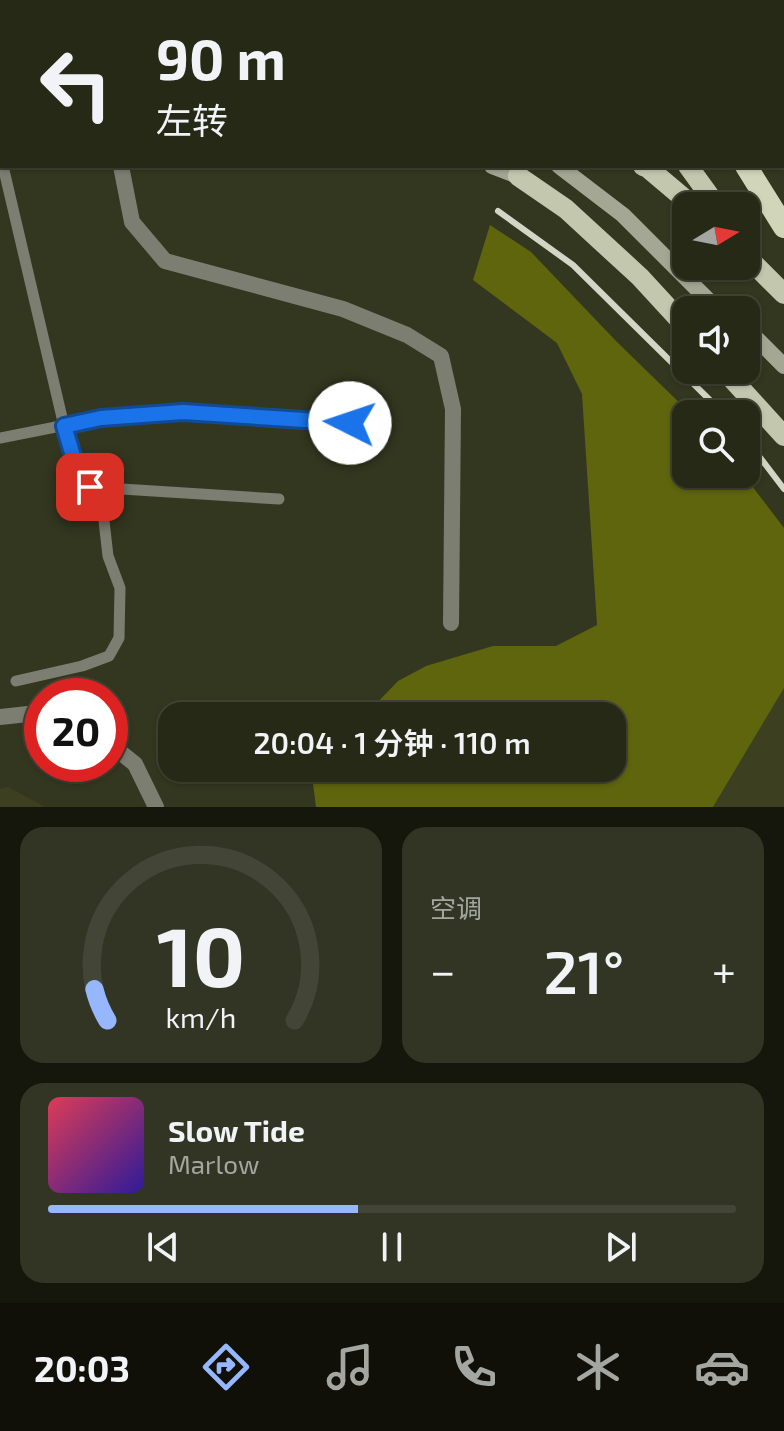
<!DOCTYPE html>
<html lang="zh">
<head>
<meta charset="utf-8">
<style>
	body { margin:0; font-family:"Exo 2","Noto Sans SC",sans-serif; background:#333524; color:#f1f3f6; height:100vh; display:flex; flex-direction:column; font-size:30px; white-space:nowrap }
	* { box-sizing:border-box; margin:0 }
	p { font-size:26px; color:#a4a6a1 }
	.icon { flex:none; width:44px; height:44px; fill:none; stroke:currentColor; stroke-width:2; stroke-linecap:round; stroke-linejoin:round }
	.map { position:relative; height:807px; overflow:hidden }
	.drawer { display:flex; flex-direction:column; gap:20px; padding:20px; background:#15170d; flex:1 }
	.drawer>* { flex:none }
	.guide { position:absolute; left:0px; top:0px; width:784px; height:168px; box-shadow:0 2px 6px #0004,0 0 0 2px #434536; background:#272917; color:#f1f3f6; overflow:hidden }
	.needle { width:52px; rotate:80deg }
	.tools { position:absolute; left:672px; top:192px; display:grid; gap:16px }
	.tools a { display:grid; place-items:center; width:88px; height:88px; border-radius:16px; background:#272917; box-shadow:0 2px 6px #0004,0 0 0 2px #434536; font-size:40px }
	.speed { position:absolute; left:24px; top:678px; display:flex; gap:16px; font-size:40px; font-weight:700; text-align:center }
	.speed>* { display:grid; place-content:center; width:104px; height:104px; border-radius:50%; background:#272917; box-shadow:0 2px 6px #0004,0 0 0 2px #434536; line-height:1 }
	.speed .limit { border:12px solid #d22; background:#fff; color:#111 }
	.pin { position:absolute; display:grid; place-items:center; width:68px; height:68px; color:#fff; margin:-34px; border-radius:16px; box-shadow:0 4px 12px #0006 }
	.me { position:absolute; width:88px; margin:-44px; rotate:274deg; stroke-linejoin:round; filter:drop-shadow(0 0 6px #0008) }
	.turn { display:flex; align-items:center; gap:28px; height:168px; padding:0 24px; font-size:36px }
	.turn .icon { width:104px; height:104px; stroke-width:2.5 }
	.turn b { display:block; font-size:56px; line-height:68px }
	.big { font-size:60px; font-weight:600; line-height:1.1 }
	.drawer .widget { flex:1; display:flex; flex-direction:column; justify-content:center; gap:12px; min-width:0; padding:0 28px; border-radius:24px; background:#333524 }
	.drawer .dial { align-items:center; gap:0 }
	.dial svg { height:208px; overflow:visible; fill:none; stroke:#434536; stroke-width:7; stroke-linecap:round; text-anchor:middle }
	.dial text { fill:#f1f3f6; stroke:none }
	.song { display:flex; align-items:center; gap:24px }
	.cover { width:96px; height:96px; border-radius:12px; background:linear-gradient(135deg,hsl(350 70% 55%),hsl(250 70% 35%)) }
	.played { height:8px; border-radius:4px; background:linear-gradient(90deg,#96b6fd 45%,#434536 45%) }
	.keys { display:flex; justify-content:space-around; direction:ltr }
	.heat { display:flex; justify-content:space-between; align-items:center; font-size:44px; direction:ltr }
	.drawer .tiles { flex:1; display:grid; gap:20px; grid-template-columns:1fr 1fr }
	.widget:last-child { grid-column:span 2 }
	.trip { position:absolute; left:158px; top:702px; width:468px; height:80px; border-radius:24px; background:#272917; box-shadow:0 2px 6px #0004,0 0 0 2px #434536; font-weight:600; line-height:80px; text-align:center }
	.tabs { display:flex; height:128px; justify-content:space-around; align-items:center; background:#101009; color:#a4a6a1 }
	.tabs .icon { width:56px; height:56px }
	.tabs .active { color:#96b6fd }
	.tabs b { font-size:36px; color:#f1f3f6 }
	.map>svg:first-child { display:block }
	.built { fill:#3c4020 }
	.green { fill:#5e650d }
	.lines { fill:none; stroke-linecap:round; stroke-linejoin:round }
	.service { stroke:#7c7e72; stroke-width:11 }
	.minor { stroke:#7c7e72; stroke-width:16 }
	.tertiary { stroke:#7c7e72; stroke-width:16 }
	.secondary { stroke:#a4a794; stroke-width:16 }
	.primary { stroke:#c3c7ae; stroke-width:20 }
	.trunk { stroke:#d1d6ba; stroke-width:22 }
	.rail { stroke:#d3d6c6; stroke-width:6 }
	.primary-bridge { stroke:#c3c7ae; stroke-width:20 }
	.route-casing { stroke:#114b97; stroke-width:20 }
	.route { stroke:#1a73e8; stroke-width:14 }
</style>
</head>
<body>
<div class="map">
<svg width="784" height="807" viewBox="0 0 784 807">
	<rect width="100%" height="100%" fill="#34371f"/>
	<!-- built -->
	<path class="built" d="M 784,688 L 784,807 L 713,807 Z
		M 8,787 L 45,807 L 0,807 L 0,789 Z"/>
	<!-- green -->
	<path class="green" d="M 490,225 L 531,252 L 616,341 L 691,414 L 686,414 L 686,474 L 743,474 L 784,528 L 784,688 L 713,807 L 316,807 L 311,768 L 612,768 L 612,716 L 322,716 L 373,707 L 398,681 L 426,666 L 493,646 L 556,646 L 597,625 L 582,394 L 557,343 L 473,280 Z"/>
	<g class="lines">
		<!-- service -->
		<path class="service" d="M 251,0 L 255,2
			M 275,2 L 280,0
			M 3,166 L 64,426 L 79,476 L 90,487 L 279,499
			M 0,438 L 101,418 L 183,412 L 350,423
			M 16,681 L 82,666 L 109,656 L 119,638 L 120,588 L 108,556 L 104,521 L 105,488"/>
		<!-- minor -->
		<path class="minor" d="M 121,166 L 132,222 L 165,261 L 343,309 L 407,335 L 441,356 L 453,409 L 451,623"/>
		<!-- tertiary -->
		<path class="tertiary" d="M 0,717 L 28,714 L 42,718
			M 110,744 L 135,764 L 156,807"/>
		<!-- secondary -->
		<path class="secondary" d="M 0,57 L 2,57
			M 0,78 L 2,78
			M 492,166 L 518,176
			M 559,166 L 623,215 L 718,310
			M 746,328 L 784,366"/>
		<!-- primary -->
		<path class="primary" d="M 585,0 L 587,2
			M 686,0 L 687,2
			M 782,146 L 784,149
			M 643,166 L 648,168 L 693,206
			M 688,166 L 717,206
			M 518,176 L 566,209 L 640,277 L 686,327
			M 724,370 L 784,436"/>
		<!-- trunk -->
		<path class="trunk" d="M 642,0 L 643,2
			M 746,166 L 784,227"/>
		<!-- rail -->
		<path class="rail" d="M 16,0 L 29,2
			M 498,211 L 573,265 L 724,414
			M 746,439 L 784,489"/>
		<!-- primary-bridge -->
		<path class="primary-bridge" d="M 746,256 L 784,294"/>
	</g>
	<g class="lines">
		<defs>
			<path id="route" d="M 90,487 L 79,476 L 64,426 L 101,418 L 183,412 L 350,423"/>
		</defs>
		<!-- route casing -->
		<use href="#route" class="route-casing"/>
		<!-- route -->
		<use href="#route" class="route"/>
	</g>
</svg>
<div class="tools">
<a><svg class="needle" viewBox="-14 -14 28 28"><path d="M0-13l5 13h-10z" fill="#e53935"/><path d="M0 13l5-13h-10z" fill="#a4a6a1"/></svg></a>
<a><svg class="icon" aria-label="sound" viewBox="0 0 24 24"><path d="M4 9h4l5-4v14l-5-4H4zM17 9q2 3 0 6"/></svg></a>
<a><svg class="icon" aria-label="search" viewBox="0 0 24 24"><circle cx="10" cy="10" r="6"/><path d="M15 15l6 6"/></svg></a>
</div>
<div class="speed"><div class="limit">20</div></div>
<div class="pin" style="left:90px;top:487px;background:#d93025"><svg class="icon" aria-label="arrive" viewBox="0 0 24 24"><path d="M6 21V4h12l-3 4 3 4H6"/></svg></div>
<svg class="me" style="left:350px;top:423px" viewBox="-20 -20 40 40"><circle r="19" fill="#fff"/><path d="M0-13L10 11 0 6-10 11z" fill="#1a73e8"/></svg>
<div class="trip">20:04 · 1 分钟 · 110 m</div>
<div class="guide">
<div class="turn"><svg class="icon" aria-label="left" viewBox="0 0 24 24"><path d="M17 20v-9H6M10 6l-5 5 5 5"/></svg><div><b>90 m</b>左转</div></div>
</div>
</div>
<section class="drawer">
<div class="tiles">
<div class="widget dial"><svg viewBox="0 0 100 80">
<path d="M14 69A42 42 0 1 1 86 69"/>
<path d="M14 69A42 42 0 0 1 9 57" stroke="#96b6fd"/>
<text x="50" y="56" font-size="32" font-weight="700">10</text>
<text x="50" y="72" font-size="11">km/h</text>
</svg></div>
<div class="widget"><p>空调</p>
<div class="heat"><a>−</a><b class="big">21°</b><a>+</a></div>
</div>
<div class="widget">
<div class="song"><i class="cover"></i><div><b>Slow Tide</b><p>Marlow</p></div></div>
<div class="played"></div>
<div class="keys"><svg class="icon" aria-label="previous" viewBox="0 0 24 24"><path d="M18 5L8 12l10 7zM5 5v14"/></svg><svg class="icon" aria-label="pause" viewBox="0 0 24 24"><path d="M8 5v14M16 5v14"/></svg><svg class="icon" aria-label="next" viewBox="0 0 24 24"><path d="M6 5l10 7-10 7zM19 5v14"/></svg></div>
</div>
</div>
</section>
<nav class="tabs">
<b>20:03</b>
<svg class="icon active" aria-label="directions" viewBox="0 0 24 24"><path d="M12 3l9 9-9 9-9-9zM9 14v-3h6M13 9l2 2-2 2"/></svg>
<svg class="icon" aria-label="music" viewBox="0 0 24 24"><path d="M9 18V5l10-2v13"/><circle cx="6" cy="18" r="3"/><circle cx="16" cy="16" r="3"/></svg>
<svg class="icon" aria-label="phone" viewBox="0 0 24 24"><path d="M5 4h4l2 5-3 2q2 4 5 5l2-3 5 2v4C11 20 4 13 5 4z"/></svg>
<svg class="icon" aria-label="climate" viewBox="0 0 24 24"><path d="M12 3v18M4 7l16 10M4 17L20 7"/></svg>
<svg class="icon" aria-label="car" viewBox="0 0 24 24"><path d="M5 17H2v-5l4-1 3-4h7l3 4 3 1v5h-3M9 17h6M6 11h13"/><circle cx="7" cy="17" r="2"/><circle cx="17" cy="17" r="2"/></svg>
</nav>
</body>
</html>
